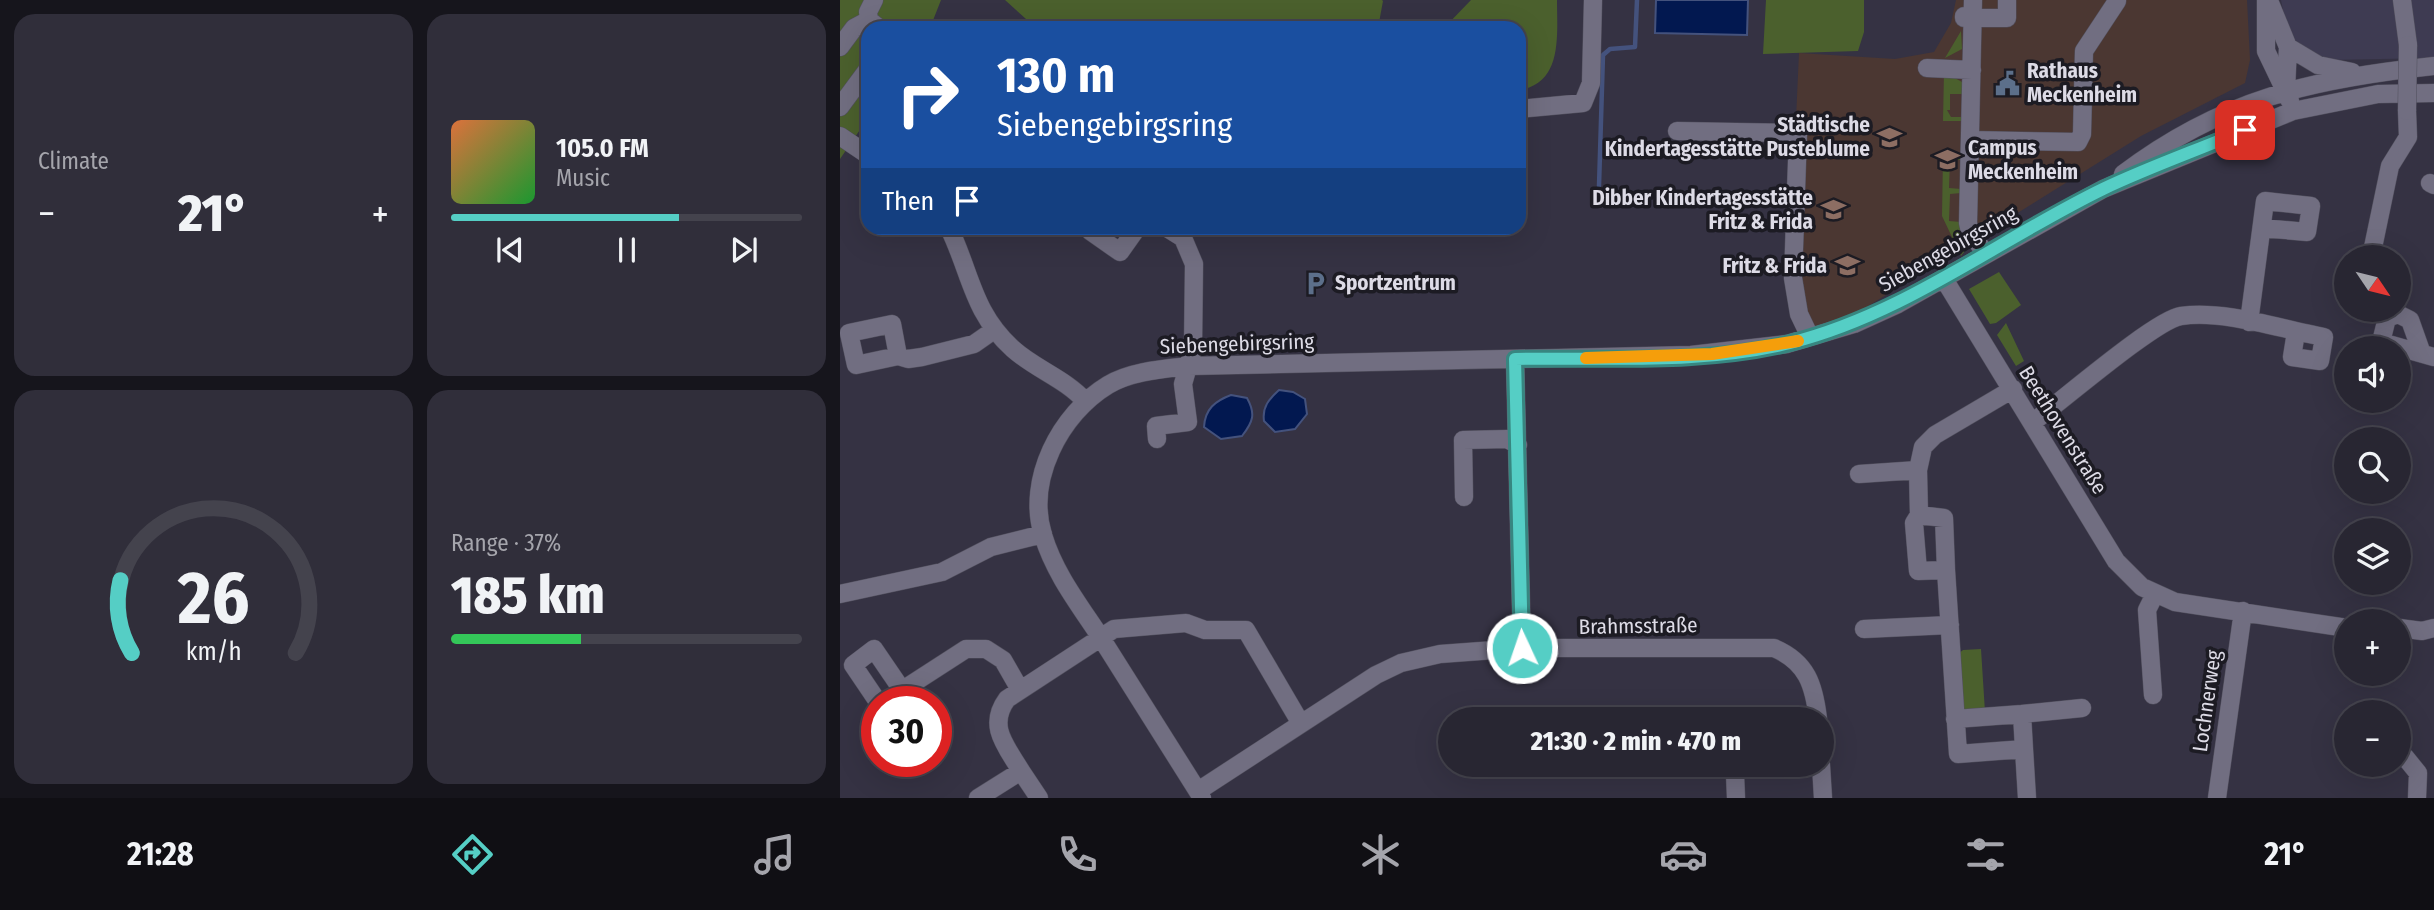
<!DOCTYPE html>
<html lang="en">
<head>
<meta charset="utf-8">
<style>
	body { margin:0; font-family:"Fira Sans Condensed",sans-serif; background:#302e3a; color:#f1f3f6; height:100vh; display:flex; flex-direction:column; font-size:26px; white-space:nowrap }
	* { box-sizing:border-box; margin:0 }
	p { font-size:23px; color:#a5a5ac }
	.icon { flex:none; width:38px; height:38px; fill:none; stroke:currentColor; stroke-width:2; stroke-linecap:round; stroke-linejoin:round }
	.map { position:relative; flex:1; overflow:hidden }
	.sheet { display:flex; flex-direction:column; gap:14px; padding:14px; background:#16151c; width:840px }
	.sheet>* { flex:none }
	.hud { position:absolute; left:21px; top:21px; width:665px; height:214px; border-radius:21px; box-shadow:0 7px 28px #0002,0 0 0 2px #44434d; background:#1a4fa0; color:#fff; overflow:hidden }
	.needle { width:46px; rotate:125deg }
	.tools { position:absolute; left:1494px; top:245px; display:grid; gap:14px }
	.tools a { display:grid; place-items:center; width:77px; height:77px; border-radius:50%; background:#282632; box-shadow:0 7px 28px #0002,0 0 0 2px #44434d; font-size:35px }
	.speed { position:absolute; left:21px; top:686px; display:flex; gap:14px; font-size:35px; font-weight:700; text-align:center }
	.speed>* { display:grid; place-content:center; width:91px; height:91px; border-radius:50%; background:#282632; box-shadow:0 7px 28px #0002,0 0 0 2px #44434d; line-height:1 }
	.speed .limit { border:10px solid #d22; background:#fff; color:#111 }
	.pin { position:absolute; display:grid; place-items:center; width:60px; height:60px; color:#fff; margin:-30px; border-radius:14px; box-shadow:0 4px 10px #0006 }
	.me { position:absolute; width:77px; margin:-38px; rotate:357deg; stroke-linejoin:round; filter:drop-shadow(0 0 5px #0008) }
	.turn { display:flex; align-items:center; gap:24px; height:147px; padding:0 21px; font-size:32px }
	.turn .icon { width:91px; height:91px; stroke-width:2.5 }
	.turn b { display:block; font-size:49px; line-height:60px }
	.then { display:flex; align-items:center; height:66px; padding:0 21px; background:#0003; gap:14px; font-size:26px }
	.big { font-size:52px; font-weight:800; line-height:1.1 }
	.sheet .widget { flex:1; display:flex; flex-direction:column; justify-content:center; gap:10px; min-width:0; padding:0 24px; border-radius:21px; background:#302e3a }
	.sheet .dial { align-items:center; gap:0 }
	.dial svg { height:182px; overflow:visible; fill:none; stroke:#44434d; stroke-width:7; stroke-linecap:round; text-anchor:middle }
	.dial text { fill:#f1f3f6; stroke:none }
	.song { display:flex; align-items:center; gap:21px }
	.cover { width:84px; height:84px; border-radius:10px; background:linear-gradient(135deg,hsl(20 70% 55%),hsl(130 70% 35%)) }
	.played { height:7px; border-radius:4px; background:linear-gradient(90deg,#55cec5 65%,#44434d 65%) }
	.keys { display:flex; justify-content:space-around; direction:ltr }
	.heat { display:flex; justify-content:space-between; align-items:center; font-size:38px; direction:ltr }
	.charge { height:10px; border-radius:5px; background:linear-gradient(90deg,#34c759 37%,#44434d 0) }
	.sheet .tiles { flex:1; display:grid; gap:14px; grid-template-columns:repeat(2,1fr) }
	.trip { position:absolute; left:598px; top:707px; width:396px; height:70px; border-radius:35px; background:#282632; box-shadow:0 7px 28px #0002,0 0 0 2px #44434d; font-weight:800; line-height:70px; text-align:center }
	.tab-bar { display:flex; height:112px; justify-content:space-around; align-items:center; background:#100f14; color:#a5a5ac }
	.tab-bar .icon { width:49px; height:49px }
	.tab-bar .active { color:#55cec5 }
	.tab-bar b { font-size:32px; color:#f1f3f6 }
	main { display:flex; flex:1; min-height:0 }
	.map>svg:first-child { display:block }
	.built { fill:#3e3b52 }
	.education { fill:#4b3732 }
	.green { fill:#4b602d }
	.water { fill:#021850; stroke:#44527d; stroke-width:2 }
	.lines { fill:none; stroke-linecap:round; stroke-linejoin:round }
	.stream { stroke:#44527d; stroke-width:4.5 }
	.minor-casing { stroke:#52505e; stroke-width:19 }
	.minor { stroke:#716e81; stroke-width:18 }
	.minor-bridge-casing { stroke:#52505e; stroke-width:19; stroke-linecap:butt }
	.minor-bridge { stroke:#716e81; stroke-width:18 }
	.route-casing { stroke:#378680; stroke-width:18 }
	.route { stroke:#55cec5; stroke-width:12 }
	.slow { stroke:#f59e0b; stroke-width:12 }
	.labels { text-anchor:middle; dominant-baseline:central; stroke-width:7; stroke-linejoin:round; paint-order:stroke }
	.poi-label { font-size:21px; font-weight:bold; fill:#dddbe6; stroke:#1c1b23; text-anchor:start }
	.street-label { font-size:21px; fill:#dddbe6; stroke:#1c1b23 }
</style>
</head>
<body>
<main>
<section class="sheet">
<div class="tiles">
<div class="widget"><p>Climate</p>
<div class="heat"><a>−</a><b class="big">21°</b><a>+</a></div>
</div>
<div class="widget">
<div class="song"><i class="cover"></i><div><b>105.0 FM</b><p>Music</p></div></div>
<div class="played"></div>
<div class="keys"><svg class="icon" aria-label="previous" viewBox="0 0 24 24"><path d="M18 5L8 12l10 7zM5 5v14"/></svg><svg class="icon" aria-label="pause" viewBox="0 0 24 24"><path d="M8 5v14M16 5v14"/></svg><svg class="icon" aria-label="next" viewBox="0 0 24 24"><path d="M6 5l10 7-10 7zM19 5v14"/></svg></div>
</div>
<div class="widget dial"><svg viewBox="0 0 100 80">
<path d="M14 69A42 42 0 1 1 86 69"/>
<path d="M14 69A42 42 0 0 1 9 37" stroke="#55cec5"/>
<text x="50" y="56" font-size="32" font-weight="700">26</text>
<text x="50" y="72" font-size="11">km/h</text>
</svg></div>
<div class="widget"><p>Range · 37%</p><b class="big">185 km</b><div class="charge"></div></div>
</div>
</section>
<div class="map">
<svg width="1594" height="798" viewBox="0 0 1594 798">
	<rect width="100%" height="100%" fill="#353243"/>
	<!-- built -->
	<path class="built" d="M 1441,0 L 1594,0 L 1594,58 L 1487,60 L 1448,36 Z"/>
	<!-- education -->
	<path class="education" d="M 1116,0 L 1407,0 L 1410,60 L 1405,83 L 1301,136 L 1017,313 L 961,337 L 953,185 L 959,53 L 1055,59 L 1094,52 L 1111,23 Z"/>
	<!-- green -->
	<path class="green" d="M 0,0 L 101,0 L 90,28 L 28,28 L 28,118 L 0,159 Z
		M 165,0 L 542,0 L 543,1 L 538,28 L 196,28 Z
		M 631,0 L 717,0 C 717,35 723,84 679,90 L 679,28 L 604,28 Z
		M 926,0 L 1024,0 L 1024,32 L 1018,51 L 923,54 Z
		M 1121,31 L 1122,49 L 1105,58 Z
		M 1104,72 L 1122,82 L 1122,94 L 1110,94 L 1110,110 L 1107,110 L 1111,117 L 1122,117 L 1121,121 L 1103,121 Z
		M 1103,156 L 1121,156 L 1121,160 L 1110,160 L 1109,188 L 1121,189 L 1121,193 L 1110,194 L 1109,221 L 1121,222 L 1128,247 L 1121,256 L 1102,216 Z
		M 1159,272 L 1181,305 L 1156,323 L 1150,324 L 1129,289 Z
		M 1166,323 L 1184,361 L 1176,366 L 1157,335 Z
		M 1141,649 L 1145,712 L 1128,713 L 1121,708 L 1118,654 L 1123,650 Z"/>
	<!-- water -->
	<path class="water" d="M 816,0 L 908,0 L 907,35 L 815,33 Z
		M 439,390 L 453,392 L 465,399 L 467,414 L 455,429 L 435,432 L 424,421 C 422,407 429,399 439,390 Z
		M 391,395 L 407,398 C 416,414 413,422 402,436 L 381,439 L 364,427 C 365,409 375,401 391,395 Z"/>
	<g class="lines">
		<!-- stream -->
		<path class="stream" d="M 759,186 L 763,55 L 770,49 L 795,47 L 797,0"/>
		<defs>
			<path id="minor" d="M 34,0 L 28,12 L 29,20 L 39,28
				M 1133,0 L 1128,223 L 1130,232 L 1146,254
				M 1426,0 L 1426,51 L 1450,101
				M 1562,0 L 1568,45
				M 1430,3 L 1448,47 L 1446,90
				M 1124,16 L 1124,18 L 1167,18 L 1167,0
				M 0,47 L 14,28 L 29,20
				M 1448,47 L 1478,65 L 1512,72
				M 1087,68 L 1132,70
				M 0,107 L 28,69
				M 679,109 L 743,103 L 751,83 L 753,0
				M 837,131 L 958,133 L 953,278 L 959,314 L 970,337
				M 0,136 L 28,155
				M 1130,140 L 1238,142 L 1242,134 L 1244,51 L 1277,1
				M 1283,174 C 1382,99 1472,79 1594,66
				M 1590,183 L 1594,185
				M 109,228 C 131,273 132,312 173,349 C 195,369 226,379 246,402
				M 252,228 L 250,231 L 280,252 L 297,228
				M 1531,257 L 1550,166 L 1568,137 L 1567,111
				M 1104,279 L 1276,561 L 1302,587 L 1335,602 L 1507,628
				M 1409,322 L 1425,201 L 1471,206 L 1467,232 L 1422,228
				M 1581,351 L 1570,320 L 1558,314 L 1547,318 L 1541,342 L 1594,357
				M 58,356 L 52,324 L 9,333 L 16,365 L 58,356 L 68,359 L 82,357 L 134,344 L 154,330
				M 675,359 L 682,648
				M 1193,422 C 1222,401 1315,320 1341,316 C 1387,310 1439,329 1484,337 L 1480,361 L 1452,357 L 1456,332
				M 317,439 L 316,426 L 348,422 L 343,384 L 353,349 L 354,264 L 343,238 L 327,228
				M 1019,474 L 1078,470
				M 624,497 L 623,440 L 667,439 L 678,445
				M 1079,515 L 1104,518 L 1106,570 L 1078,571 L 1074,523 L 1079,515 L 1078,470 L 1083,447 L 1095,435 L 1173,389
				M 1106,570 L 1118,754 L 1184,749 L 1182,714 L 1115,719
				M 0,594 L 102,572 L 151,547 L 203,534
				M 1559,628 L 1582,631 L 1594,628
				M 1024,629 L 1110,625
				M 1313,695 L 1307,610 L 1315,594
				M 38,702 L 13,665 L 34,649 L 62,690
				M 44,702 L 126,649 L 146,649 L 163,660 L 179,688
				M 1182,714 L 1242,708
				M 1184,749 L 1187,798
				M 1565,757 L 1578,773 L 1577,798
				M 981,765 L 983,798
				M 181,771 L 199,798
				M 358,791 L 536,675 L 561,663 L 600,654 L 682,648 L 934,648 C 967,662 974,685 978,719
				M 138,798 L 181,771 C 166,746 147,726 167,699 L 274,629 L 346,623 L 365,630 L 406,630 L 460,722
				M 362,798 C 329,746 296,694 263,641 C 241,607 215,575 203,535 C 186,480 220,414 268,385 C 291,371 324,369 350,366 L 851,355 L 947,344 L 1014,324 L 1058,304 L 1263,189 L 1453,111 L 1538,94 L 1594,93
				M 896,798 L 895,774 L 901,767 L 970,765
				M 1377,798 L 1403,611"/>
		</defs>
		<!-- minor casing -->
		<use href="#minor" class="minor-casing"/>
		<!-- minor -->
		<use href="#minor" class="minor"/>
		<defs>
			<path id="minor-bridge" d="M 1567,111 L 1568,45"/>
		</defs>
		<!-- minor-bridge casing -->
		<use href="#minor-bridge" class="minor-bridge-casing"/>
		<!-- minor-bridge -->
		<use href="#minor-bridge" class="minor-bridge"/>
	</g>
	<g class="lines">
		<defs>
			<path id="route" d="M 682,648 L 675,359 C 765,357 862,365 950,343 C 1065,314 1158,240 1263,189 C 1309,167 1358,150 1405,130"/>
		</defs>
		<!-- route casing -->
		<use href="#route" class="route-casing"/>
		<!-- route -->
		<use href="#route" class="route"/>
		<!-- slow -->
		<path class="slow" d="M 746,358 L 872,354 L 958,341"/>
	</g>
	<!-- icons -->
	<defs>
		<symbol id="civic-bare" viewBox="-9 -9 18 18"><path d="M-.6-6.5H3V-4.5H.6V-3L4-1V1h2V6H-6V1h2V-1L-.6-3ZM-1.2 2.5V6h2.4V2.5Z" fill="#5c6f8a" stroke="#1c1b23" stroke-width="2.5" paint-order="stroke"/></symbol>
		<symbol id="school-bare" viewBox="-9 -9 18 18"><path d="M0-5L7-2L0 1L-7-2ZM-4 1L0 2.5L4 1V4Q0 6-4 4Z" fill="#8d6e63" stroke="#1c1b23" stroke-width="2.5" paint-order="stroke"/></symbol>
		<symbol id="parking-bare" viewBox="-9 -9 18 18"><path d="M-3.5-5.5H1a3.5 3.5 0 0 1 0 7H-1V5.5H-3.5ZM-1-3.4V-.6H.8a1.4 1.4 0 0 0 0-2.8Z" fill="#5c6f8a" stroke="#1c1b23" stroke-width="2.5" paint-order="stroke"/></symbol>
	</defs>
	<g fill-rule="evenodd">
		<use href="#civic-bare" x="1150" y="66" width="35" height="35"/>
		<use href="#school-bare" x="1032" y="120" width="35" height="35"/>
		<use href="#school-bare" x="1090" y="142" width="35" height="35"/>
		<use href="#school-bare" x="976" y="192" width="35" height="35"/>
		<use href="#school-bare" x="990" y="248" width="35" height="35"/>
		<use href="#parking-bare" x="458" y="266" width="35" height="35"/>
	</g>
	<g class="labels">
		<!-- poi labels -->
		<g class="poi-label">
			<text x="1187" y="71">Rathaus<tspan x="1187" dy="24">Meckenheim</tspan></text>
			<text x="1030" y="125" text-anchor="end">Städtische<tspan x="1030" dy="24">Kindertagesstätte Pusteblume</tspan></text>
			<text x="1128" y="148">Campus<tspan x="1128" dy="24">Meckenheim</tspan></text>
			<text x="973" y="198" text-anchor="end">Dibber Kindertagesstätte<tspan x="973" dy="24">Fritz &amp; Frida</tspan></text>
			<text x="987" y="266" text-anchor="end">Fritz &amp; Frida</text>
			<text x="495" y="283">Sportzentrum</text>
		</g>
		<!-- street labels -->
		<g class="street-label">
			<text transform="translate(1108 249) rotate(-29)">Siebengebirgsring</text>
			<text transform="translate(397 344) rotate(-2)">Siebengebirgsring</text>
			<text transform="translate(1223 430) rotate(58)">Beethovenstraße</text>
			<text transform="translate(798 626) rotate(-1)">Brahmsstraße</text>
			<text transform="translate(1367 701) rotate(-82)">Lochnerweg</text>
		</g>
	</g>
</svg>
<div class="tools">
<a><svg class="needle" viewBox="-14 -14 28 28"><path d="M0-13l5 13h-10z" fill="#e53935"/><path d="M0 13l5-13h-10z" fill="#a5a5ac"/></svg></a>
<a><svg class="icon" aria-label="sound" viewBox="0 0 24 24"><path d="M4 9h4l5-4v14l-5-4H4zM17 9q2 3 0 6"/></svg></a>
<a><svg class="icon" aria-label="search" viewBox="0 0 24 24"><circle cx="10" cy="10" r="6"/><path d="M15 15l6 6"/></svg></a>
<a><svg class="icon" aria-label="layers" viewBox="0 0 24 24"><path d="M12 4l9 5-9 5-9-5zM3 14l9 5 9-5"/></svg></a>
<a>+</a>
<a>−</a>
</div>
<div class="speed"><div class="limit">30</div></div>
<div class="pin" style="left:1405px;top:130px;background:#d93025"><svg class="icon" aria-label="arrive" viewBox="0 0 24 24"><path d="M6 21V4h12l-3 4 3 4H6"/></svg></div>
<svg class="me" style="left:682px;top:648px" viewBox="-20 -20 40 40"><circle r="17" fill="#55cec5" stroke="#fff" stroke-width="3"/><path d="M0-11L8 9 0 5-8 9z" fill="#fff"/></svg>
<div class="trip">21:30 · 2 min · 470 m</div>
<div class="hud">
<div class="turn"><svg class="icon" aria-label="right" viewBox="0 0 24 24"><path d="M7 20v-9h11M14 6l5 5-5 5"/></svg><div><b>130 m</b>Siebengebirgsring</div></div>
<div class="then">Then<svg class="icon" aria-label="arrive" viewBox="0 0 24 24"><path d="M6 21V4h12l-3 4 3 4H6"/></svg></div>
</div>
</div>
</main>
<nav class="tab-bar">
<b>21:28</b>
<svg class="icon active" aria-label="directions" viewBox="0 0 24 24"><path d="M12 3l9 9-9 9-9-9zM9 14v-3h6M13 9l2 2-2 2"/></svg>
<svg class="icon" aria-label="music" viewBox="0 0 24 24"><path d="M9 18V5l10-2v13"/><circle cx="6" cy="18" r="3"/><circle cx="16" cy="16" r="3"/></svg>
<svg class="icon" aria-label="phone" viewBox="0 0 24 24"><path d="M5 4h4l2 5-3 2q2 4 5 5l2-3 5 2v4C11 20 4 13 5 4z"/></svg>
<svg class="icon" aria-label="climate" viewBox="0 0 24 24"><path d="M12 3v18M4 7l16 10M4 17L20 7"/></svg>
<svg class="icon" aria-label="car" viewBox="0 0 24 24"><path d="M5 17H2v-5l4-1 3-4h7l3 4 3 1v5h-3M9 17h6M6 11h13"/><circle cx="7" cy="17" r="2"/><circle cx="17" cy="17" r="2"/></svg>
<svg class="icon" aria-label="filters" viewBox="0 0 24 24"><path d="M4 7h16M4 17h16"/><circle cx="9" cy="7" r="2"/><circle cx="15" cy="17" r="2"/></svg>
<b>21°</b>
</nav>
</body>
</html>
